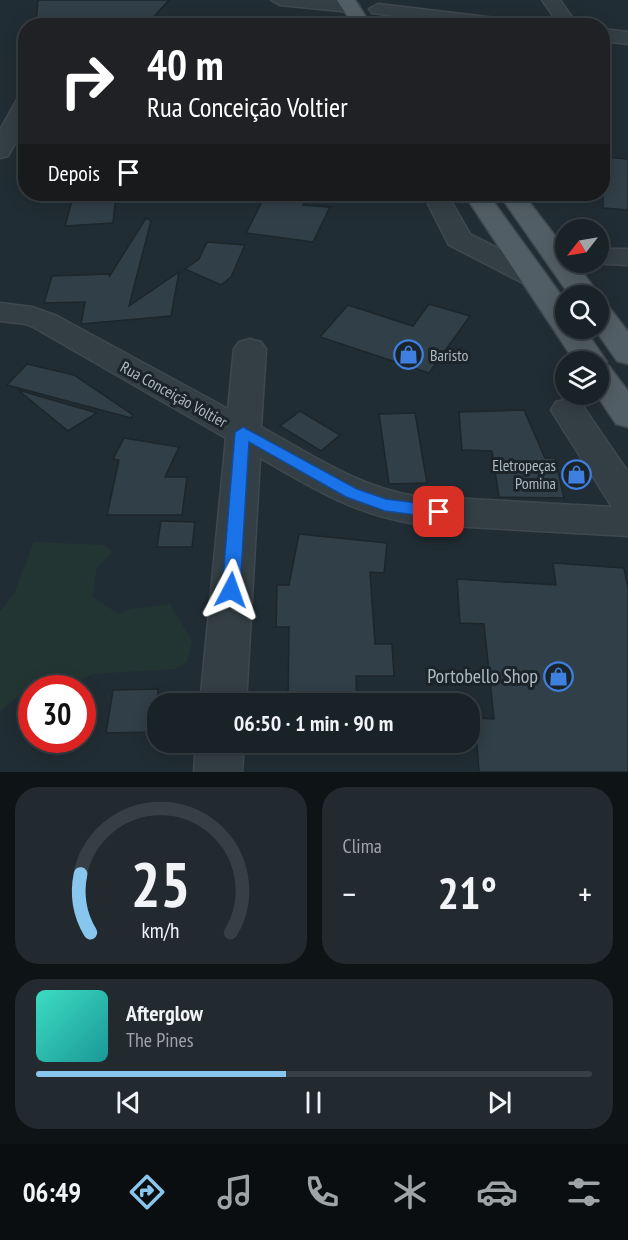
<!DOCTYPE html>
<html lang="pt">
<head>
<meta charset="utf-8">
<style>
	body { margin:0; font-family:"PT Sans Narrow",sans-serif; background:#222a2f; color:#f1f3f6; height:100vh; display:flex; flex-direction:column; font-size:22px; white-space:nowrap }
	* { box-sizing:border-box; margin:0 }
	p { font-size:20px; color:#9fa4a7 }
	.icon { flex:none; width:33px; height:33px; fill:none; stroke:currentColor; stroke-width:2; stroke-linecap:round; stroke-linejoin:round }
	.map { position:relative; height:772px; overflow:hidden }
	.side { display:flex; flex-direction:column; gap:15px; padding:15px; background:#0e1315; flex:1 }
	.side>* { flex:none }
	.guide { position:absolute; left:18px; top:18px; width:592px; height:183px; border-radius:24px; box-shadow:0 3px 15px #0003,0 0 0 2px #373f44; background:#202124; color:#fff; overflow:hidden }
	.needle { width:39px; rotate:239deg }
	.fabs { position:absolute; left:555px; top:219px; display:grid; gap:12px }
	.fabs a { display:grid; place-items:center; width:54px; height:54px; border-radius:50%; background:#192227; box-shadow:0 3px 15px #0003,0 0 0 2px #373f44; font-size:30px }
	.speed { position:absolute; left:18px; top:675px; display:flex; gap:12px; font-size:30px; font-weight:700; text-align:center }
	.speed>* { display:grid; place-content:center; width:78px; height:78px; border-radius:50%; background:#192227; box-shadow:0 3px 15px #0003,0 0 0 2px #373f44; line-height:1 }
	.speed .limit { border:9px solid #d22; background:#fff; color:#111 }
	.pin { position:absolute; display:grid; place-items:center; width:51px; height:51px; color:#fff; margin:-26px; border-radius:12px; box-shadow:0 3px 9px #0006 }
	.me { position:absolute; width:66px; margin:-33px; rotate:4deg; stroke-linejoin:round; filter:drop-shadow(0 0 4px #0008) }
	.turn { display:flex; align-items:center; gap:21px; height:126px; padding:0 30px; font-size:27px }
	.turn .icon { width:78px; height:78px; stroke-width:2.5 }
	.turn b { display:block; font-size:42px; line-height:51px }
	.then { display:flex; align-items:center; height:57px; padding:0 30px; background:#0003; gap:12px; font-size:22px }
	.big { font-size:45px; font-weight:700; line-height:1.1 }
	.side .widget { flex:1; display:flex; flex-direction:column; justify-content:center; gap:9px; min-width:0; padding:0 21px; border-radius:24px; background:#222a2f }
	.side .dial { align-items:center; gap:0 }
	.dial svg { height:156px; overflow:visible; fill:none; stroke:#373f44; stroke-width:7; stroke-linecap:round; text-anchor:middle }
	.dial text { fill:#f1f3f6; stroke:none }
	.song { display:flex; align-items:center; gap:18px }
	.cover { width:72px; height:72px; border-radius:9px; background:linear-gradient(135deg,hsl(170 70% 55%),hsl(180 70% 35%)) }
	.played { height:6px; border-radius:3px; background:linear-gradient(90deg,#88c6ed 45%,#373f44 45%) }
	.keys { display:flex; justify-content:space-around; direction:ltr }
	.heat { display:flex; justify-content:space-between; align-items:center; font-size:33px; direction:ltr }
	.side .tiles { flex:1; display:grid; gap:15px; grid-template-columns:1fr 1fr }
	.widget:last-child { grid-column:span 2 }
	.trip { position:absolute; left:147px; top:693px; width:333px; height:60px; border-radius:24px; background:#192227; box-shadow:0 3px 15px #0003,0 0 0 2px #373f44; font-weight:700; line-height:60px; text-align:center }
	.tabs { display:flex; height:96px; justify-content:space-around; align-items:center; background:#0a0e10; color:#9fa4a7 }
	.tabs .icon { width:42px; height:42px }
	.tabs .active { color:#88c6ed }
	.tabs b { font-size:27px; color:#f1f3f6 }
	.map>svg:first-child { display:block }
	.green { fill:#233533 }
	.building { fill:#313f48; stroke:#1c262b; stroke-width:1.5 }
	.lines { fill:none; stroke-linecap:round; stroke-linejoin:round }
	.minor-casing { stroke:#3e484e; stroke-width:3 }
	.major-casing { stroke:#3e484e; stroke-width:3 }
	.minor { fill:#343f45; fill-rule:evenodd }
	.major { fill:#525e65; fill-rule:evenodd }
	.route { fill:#1a73e8; stroke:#114b97; stroke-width:1.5 }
	.labels { text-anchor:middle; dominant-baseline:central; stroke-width:6; stroke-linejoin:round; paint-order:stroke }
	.poi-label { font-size:16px; fill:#aebac2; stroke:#1a2429; text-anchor:start }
	.street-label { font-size:16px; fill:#aebac2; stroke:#1a2429 }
	.near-poi-label { font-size:20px; fill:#aebac2; stroke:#1a2429; text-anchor:end }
</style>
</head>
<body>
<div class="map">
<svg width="628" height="772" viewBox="0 0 628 772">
	<rect width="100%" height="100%" fill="#212d34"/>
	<!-- green -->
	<path class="green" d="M 34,542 L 104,545 L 112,552 L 97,568 L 92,597 L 119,614 L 131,609 L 170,604 L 192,641 L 187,662 L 175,669 L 92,674 L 69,688 L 32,688 L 31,697 L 16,698 L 0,711 L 0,611 L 14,594 Z"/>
	<!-- building -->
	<path class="building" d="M 38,0 L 169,0 L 148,23 L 92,19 L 36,23 Z
		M 603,157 L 628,159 L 628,210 L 603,208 Z
		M 266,194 L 309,194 L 303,205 L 330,207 L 313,242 L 246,233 Z
		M 116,195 L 113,223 L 65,226 L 73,197 Z
		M 146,218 L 151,221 L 129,306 L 179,272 L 171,316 L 81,324 L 85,302 L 44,303 L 52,276 L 110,274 L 109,277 Z
		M 207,242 L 245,245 L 231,277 L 221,285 L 185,269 L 199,259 Z
		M 429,304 L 470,316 L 429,373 L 320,337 L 348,305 L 413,326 Z
		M 27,364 L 74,375 L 133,415 L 131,418 L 7,385 Z
		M 18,390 L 97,413 L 68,431 Z
		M 524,410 L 545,458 L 555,458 L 564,498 L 499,497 L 492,451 L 462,450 L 459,412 Z
		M 300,411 L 340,435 L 321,451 L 280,426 Z
		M 415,413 L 427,483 L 389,484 L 379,414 Z
		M 124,438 L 179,447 L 165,477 L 187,477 L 182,515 L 107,515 L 119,460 L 113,459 Z
		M 161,521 L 195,522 L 192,547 L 157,547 Z
		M 299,534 L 387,543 L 384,573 L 370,572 L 375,644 L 392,644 L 394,676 L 356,676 L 357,704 L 288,704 L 289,627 L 276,627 L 277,585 L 289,585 Z
		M 553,563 L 624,568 L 628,588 L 628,772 L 479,772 L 475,718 L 494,719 L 484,624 L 460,623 L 457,579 L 556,585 Z
		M 158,689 L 158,732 L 106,733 L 113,690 Z"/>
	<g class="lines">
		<defs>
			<path id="minor" d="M 271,0 L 333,0 L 357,3 L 360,7 L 351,12 L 280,5 Z
				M 542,0 L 560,0 L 578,26 L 560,26 Z
				M 378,4 L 520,21 L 529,26 L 471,26 L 372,13 L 369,9 Z
				M 603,29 L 628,32 L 628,44 L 603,41 Z
				M 26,97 L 26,124 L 8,156 L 0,158 L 0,130 L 18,98 Z
				M 423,194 L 447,194 L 470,234 L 543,271 L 547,277 L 543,283 L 533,286 L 523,283 L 449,245 Z
				M 598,249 L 628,249 L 628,265 L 588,263 L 598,262 Z
				M 0,303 L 32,307 L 57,316 L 228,409 L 234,349 L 239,342 L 250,339 L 261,342 L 266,349 L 261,427 C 311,454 358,487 415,496 L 612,507 L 551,410 L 556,402 L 568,399 L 580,402 L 628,472 L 628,536 L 415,524 C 351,513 315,489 260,458 L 246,704 L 200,704 L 226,438 L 35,328 L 26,324 L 0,321 Z
				M 196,742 L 244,742 L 242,772 L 194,772 Z"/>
			<path id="major" d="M 337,0 L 355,0 L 372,26 L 354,26 Z
				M 464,194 L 488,194 L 566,302 L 566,328 L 584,328 L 607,362 L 605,365 L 609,366 L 628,391 L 628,427 L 616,424 L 596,394 L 598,394 L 598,362 L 575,362 Z
				M 499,194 L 523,194 L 566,250 L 566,262 L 575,262 L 600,296 L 598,298 L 598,296 L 570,296 Z
				M 598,304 L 609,307 L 628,332 L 628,364 L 617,361 L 594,328 L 598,328 Z"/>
		</defs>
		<!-- minor casing -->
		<use href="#minor" class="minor-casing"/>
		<!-- major casing -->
		<use href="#major" class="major-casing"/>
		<!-- minor -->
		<use href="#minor" class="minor"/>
		<!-- major -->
		<use href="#major" class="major"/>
	</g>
	<!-- route -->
	<path class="route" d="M 243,427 L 357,489 L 386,499 L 439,506 L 447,512 L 439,518 L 385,511 L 346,497 L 249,442 L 240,590 L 237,595 L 225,595 L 222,590 L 235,432 Z"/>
	<!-- icons -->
	<defs>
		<symbol id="shop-ring" viewBox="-11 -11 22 22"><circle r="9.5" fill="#1a2429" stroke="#3f7fe0" stroke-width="1.5"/><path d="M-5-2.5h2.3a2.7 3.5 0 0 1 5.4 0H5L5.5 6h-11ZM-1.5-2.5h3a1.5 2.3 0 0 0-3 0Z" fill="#3f7fe0"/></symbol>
	</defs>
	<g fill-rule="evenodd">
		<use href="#shop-ring" x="392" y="338" width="33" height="33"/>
		<use href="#shop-ring" x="560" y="458" width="33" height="33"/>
		<use href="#shop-ring" x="542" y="660" width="33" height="33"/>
	</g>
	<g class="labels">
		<!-- poi labels -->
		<g class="poi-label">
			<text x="430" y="355">Baristo</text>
			<text x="556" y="465" text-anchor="end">Eletropeças<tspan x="556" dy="18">Pomina</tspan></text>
		</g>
		<!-- street labels -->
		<g class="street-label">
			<text transform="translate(174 394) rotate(29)">Rua Conceição Voltier</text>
		</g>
		<!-- near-poi labels -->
		<g class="near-poi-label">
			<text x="538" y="676">Portobello Shop</text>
		</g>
	</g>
</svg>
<div class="fabs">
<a><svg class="needle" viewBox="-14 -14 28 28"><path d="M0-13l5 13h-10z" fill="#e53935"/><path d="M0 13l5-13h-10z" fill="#9fa4a7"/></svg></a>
<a><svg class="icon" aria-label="search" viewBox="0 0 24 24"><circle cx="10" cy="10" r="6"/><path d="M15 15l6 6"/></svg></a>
<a><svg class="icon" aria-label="layers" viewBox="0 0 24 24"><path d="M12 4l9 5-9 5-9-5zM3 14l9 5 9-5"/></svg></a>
</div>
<div class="speed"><div class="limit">30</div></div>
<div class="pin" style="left:439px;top:512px;background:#d93025"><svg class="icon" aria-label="arrive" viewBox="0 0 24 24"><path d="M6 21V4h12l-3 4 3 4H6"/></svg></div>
<svg class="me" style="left:231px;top:590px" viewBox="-20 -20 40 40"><path d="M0-17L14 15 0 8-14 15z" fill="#1a73e8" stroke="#fff" stroke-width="4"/></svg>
<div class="trip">06:50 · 1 min · 90 m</div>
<div class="guide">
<div class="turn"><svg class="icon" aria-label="right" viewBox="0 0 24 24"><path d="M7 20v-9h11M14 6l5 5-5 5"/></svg><div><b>40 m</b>Rua Conceição Voltier</div></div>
<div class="then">Depois<svg class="icon" aria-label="arrive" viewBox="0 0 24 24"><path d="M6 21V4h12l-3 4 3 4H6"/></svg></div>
</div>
</div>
<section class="side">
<div class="tiles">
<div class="widget dial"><svg viewBox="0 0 100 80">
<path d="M14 69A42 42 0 1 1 86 69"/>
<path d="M14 69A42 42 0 0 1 9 39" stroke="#88c6ed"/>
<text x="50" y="56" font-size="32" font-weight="700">25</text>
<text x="50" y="72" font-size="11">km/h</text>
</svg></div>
<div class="widget"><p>Clima</p>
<div class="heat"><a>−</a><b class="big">21°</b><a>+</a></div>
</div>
<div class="widget">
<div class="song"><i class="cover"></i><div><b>Afterglow</b><p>The Pines</p></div></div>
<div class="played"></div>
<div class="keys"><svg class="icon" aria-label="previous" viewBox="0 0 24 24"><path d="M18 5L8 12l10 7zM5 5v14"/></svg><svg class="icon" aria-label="pause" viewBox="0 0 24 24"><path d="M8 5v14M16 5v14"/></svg><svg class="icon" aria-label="next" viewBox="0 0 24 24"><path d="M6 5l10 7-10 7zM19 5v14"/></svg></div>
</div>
</div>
</section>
<nav class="tabs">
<b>06:49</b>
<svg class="icon active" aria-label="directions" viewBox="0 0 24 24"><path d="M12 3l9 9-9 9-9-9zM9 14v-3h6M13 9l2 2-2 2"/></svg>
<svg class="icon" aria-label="music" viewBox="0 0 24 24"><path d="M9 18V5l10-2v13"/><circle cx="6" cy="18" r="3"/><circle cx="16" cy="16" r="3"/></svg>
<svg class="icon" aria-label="phone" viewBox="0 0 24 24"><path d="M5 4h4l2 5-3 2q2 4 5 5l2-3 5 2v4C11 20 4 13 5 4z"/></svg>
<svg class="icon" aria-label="climate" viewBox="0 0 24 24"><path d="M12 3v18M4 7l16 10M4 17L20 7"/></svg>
<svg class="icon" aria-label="car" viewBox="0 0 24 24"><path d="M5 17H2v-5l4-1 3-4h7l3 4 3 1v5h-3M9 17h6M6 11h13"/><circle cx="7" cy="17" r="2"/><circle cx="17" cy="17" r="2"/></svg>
<svg class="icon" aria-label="filters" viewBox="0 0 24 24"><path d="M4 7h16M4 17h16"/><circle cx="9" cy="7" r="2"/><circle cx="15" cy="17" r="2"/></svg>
</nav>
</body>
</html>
